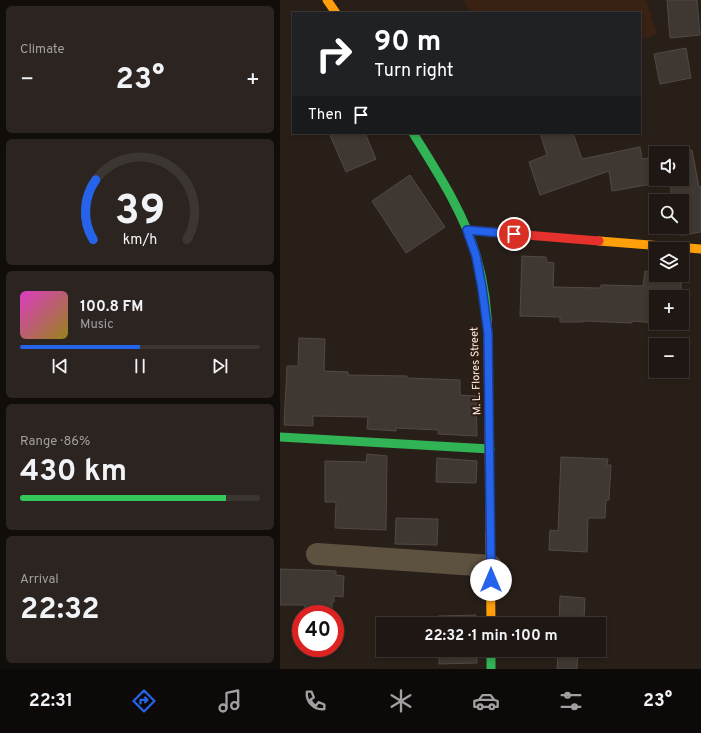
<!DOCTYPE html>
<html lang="en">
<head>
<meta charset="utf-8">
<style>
	body { margin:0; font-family:Overpass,sans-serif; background:#2c2421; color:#f1f3f6; height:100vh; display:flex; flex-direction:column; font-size:15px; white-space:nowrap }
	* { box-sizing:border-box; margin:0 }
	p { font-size:13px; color:#a19fa0 }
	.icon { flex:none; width:22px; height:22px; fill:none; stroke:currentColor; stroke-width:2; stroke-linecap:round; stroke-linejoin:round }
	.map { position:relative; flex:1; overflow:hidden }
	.panel { display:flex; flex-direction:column; gap:6px; padding:6px; background:#110d0a; width:280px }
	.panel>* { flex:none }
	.guide { position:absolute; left:12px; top:12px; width:349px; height:122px; border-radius:0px; box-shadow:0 2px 6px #0003,0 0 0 1px #3c3633; background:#202124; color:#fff; overflow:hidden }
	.buttons { position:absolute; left:369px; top:146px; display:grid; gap:8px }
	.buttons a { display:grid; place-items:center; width:40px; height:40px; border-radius:0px; background:#1f1713; box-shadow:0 2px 6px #0003,0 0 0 1px #3c3633; font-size:20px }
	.speed { position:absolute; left:12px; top:605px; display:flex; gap:8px; font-size:20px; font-weight:700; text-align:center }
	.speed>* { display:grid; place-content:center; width:52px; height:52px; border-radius:50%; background:#1f1713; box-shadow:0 2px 6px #0003,0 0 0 1px #3c3633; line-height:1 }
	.speed .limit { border:6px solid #d22; background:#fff; color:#111 }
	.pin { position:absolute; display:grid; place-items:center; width:34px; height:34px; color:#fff; margin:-17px; border:2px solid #fff; border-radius:50%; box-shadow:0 1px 4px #0007 }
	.me { position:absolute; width:44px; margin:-22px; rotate:0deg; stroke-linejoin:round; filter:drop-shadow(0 0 3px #0008) }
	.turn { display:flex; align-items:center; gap:14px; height:84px; padding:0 16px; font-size:18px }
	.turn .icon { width:52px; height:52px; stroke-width:2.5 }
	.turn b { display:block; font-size:28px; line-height:34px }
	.then { display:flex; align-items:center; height:38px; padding:0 16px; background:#0003; gap:8px; font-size:15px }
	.big { font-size:30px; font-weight:700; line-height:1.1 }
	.panel .tile { flex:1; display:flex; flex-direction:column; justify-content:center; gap:6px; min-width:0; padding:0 14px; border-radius:6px; background:#2c2421 }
	.panel .dial { align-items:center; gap:0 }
	.dial svg { height:104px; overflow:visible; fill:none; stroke:#3c3633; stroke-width:7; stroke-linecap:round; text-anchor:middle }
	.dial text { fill:#f1f3f6; stroke:none }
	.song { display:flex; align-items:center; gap:12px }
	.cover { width:48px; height:48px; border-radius:6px; background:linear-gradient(135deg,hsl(310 70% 55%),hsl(50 70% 35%)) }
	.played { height:4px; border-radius:2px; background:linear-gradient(90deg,#2563eb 50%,#3c3633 50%) }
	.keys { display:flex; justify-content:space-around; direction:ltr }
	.heat { display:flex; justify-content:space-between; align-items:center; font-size:22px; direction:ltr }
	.charge { height:6px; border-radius:3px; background:linear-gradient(90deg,#34c759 86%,#3c3633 0) }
	.trip { position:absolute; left:96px; top:617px; width:230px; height:40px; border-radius:0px; background:#1f1713; box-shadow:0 2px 6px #0003,0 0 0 1px #3c3633; font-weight:700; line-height:40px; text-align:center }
	.tab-bar { display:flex; height:64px; justify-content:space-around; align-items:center; background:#0c0908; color:#a19fa0 }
	.tab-bar .icon { width:28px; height:28px }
	.tab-bar .on { color:#2563eb }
	.tab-bar b { font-size:18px; color:#f1f3f6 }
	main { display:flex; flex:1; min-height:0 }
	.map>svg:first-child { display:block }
	.built { fill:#392214 }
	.building { fill:#3f3731; stroke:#524944 }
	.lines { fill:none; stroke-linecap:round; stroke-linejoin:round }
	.street { stroke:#5d5240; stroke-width:22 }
	.fast { stroke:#30b455; stroke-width:9 }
	.slow { stroke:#ff9f0a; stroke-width:9 }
	.jam { stroke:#e5322d; stroke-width:9 }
	.route-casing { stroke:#184099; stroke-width:10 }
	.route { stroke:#2563eb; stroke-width:7 }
	.labels { text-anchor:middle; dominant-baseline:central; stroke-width:4; stroke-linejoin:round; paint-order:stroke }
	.street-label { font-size:11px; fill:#fdefe8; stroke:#301d12 }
</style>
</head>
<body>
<main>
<section class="panel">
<div class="tile"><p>Climate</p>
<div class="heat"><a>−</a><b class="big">23°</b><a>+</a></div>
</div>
<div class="tile dial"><svg viewBox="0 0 100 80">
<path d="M14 69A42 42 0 1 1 86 69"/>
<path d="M14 69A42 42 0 0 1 16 23" stroke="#2563eb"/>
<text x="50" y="56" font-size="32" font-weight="700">39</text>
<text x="50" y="72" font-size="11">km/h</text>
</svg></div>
<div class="tile">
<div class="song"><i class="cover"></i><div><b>100.8 FM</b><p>Music</p></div></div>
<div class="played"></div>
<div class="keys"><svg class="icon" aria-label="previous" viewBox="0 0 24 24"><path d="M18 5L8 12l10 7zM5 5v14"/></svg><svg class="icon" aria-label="pause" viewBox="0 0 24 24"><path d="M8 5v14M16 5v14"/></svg><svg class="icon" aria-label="next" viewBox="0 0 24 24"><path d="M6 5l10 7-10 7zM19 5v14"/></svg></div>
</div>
<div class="tile"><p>Range · 86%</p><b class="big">430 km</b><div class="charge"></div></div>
<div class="tile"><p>Arrival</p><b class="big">22:32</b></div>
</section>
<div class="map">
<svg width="421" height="669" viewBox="0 0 421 669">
	<rect width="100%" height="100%" fill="#291f19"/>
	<!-- built -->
	<path class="built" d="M 184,0 L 366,0 L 377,34 L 360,40 L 360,13 L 190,13 Z"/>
	<!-- building -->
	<path class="building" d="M 387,0 L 417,0 L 420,35 L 390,38 Z
		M 406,48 L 411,78 L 380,84 L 374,54 Z
		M 49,133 L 85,133 L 96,159 L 66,172 Z
		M 260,133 L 293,133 L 302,159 L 360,147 L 362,159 L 376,157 L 376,179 L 402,179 L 402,153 L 396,153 L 412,150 L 419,187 L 421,187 L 421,232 L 405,235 L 399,235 L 397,227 L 402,227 L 402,201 L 393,201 L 389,181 L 332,191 L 329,171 L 260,195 L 249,162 L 267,155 Z
		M 130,175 L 165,227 L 126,253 L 92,201 Z
		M 242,256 L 266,257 L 267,262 L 274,263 L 273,287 L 321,288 L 321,285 L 363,286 L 365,271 L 376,272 L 376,275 L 402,275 L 400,297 L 376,297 L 376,323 L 397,323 L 397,325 L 352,321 L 352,323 L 303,321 L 303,322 L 280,322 L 280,317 L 240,316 Z
		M 19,338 L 45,339 L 44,371 L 68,372 L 68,375 L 127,376 L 127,378 L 180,380 L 180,395 L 196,396 L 197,436 L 158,434 L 158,430 L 116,428 L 116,431 L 87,429 L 88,417 L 33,416 L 33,426 L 4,425 L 7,366 L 18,366 Z
		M 87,454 L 107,456 L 106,530 L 55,528 L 56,502 L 45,502 L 45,461 L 86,462 Z
		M 281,457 L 328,459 L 327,465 L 331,465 L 329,500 L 326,500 L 325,518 L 308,518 L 307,552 L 269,550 L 270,530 L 278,531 Z
		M 157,458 L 197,461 L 196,483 L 156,482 Z
		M 116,518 L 158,519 L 157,545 L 115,544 Z
		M 0,569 L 56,571 L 56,575 L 64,576 L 63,597 L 54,596 L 54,602 L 52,602 L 52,614 L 24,614 L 25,605 L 0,605 Z
		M 280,596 L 305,598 L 304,619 L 299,619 L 299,624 L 279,624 Z
		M 196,615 L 196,624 L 158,624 L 158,616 Z
		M 159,650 L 196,650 L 197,663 L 159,664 Z
		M 278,650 L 298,650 L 297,669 L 277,669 Z"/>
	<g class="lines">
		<!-- street -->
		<path class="street" d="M 37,554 L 211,566"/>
		<!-- fast -->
		<path class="fast" d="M 133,133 C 157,172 183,211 196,255 C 204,282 208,314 208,342
			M 0,437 L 210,449
			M 211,650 L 211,669"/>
		<!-- slow -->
		<path class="slow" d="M 47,0 L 56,13
			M 319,241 L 421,249
			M 210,534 L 211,624"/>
		<!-- jam -->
		<path class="jam" d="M 187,230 L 319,241
			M 208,342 L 210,534"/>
	</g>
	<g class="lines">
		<defs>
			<path id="route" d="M 211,580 L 208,333 L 202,288 L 196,256 L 187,230 L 234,234"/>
		</defs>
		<!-- route casing -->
		<use href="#route" class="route-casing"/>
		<!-- route -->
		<use href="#route" class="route"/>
	</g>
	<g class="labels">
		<!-- street labels -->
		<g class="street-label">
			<text transform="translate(196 371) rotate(-92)">M. L. Flores Street</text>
		</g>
	</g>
</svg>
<div class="buttons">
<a><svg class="icon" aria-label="sound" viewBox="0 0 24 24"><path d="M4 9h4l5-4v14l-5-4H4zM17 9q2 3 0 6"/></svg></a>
<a><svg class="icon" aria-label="search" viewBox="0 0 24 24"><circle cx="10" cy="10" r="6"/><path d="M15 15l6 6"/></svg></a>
<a><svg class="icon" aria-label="layers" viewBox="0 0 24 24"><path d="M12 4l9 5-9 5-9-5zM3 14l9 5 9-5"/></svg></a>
<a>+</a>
<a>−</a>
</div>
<div class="speed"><div class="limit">40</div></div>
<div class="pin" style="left:234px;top:234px;background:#d93025"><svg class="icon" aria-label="arrive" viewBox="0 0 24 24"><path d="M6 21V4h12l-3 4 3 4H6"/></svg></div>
<svg class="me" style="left:211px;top:580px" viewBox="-20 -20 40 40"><circle r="19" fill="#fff"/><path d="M0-13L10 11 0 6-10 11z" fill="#2563eb"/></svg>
<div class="trip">22:32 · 1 min · 100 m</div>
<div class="guide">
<div class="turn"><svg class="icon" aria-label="right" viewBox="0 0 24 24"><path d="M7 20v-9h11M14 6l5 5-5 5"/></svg><div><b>90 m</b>Turn right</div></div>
<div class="then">Then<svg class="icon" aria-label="arrive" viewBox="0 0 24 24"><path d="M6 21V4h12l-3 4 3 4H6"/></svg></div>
</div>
</div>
</main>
<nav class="tab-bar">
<b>22:31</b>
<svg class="icon on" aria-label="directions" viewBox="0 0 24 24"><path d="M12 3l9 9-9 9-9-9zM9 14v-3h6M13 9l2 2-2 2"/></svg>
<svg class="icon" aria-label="music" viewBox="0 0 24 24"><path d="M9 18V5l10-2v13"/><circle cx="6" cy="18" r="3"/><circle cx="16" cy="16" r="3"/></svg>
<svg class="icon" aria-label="phone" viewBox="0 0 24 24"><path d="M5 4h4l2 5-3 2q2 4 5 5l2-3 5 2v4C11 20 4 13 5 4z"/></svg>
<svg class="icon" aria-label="climate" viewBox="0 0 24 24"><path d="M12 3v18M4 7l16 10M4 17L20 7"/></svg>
<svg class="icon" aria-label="car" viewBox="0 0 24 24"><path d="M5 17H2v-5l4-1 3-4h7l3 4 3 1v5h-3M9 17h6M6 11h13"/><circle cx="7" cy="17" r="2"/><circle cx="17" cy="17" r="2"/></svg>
<svg class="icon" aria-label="filters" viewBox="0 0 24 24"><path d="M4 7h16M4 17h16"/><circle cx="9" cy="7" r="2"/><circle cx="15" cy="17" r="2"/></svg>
<b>23°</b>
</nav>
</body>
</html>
